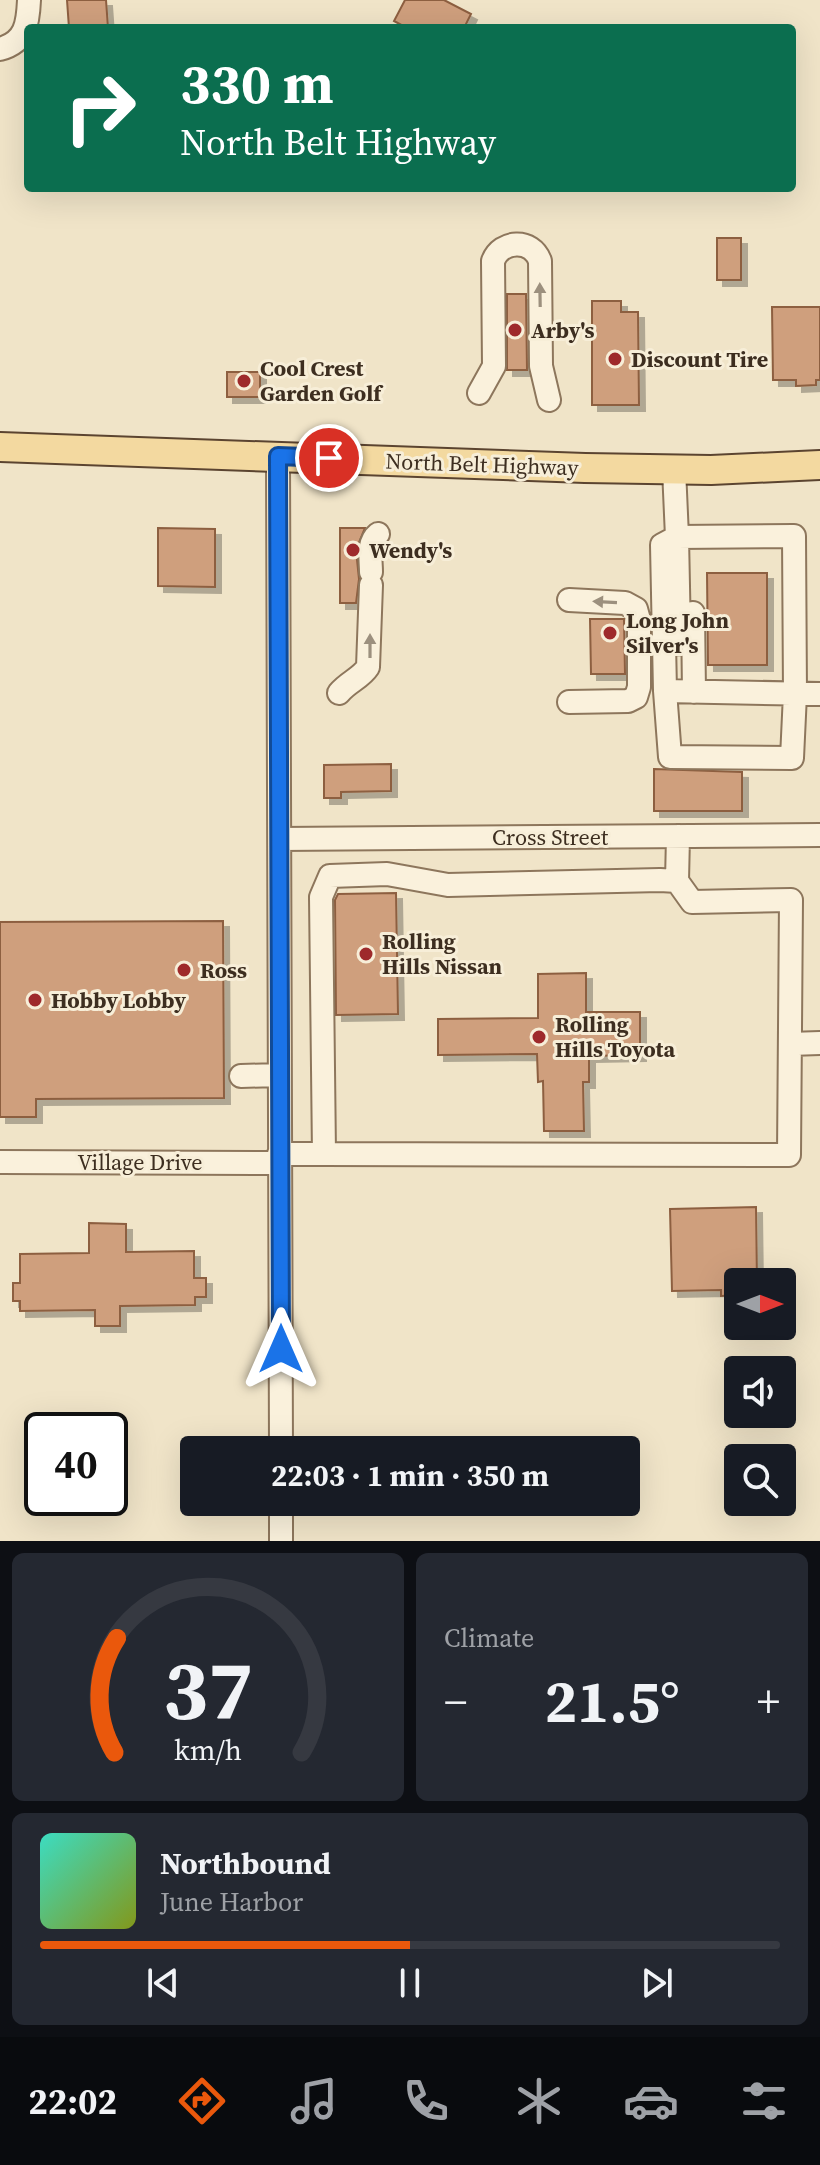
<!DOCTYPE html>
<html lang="en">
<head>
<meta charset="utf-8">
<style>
	body { margin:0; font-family:"Source Serif 4",serif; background:#242831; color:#f1f3f6; height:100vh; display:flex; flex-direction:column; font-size:30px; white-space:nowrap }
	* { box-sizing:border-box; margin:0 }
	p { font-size:26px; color:#9ea1a6 }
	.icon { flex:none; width:44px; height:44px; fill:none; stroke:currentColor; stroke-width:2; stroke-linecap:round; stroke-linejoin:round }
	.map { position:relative; height:1541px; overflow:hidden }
	.sheet { display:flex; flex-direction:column; gap:12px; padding:12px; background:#0d0f14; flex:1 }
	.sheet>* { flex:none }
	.top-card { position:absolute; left:24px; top:24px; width:772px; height:168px; border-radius:8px; box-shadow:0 8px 32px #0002; background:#0b6e4f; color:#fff; overflow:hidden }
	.needle { width:52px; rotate:90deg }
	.controls { position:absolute; left:724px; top:1268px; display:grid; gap:16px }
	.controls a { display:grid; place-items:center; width:72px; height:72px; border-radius:8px; background:#171b24; box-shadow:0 8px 32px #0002; font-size:40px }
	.speed { position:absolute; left:24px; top:1412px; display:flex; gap:16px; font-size:40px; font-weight:700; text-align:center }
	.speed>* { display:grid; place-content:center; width:104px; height:104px; border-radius:50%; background:#171b24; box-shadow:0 8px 32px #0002; line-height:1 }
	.speed .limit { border:4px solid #111; border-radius:12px; background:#fff; color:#111 }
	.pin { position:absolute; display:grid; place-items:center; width:68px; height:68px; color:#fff; margin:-34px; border:4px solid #fff; border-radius:50%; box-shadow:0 2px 8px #0007 }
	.me { position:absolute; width:88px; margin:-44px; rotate:0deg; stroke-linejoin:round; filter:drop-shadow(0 0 6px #0008) }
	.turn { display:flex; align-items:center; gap:28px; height:168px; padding:0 24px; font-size:36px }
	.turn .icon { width:104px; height:104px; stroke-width:2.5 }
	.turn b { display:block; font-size:56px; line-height:68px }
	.big { font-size:60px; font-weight:700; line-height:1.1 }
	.sheet .card { flex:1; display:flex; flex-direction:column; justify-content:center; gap:12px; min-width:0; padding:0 28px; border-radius:12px; background:#242831 }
	.sheet .dial { align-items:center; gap:0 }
	.dial svg { height:208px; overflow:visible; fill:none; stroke:#363941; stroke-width:7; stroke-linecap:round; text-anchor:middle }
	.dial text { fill:#f1f3f6; stroke:none }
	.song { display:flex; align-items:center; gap:24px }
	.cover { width:96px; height:96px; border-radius:12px; background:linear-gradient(135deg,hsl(170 70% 55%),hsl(70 70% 35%)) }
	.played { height:8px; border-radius:4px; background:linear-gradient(90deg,#ea580c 50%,#363941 50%) }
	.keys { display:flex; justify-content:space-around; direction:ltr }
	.heat { display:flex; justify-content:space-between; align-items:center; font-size:44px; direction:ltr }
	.sheet .tiles { flex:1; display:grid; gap:12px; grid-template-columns:1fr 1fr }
	.card:last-child { grid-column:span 2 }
	.trip { position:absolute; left:180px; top:1436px; width:460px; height:80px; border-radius:8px; background:#171b24; box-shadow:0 8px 32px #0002; font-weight:700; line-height:80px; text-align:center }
	.dock { display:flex; height:128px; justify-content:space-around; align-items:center; background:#090b0e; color:#9ea1a6 }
	.dock .icon { width:56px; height:56px }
	.dock .on { color:#ea580c }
	.dock b { font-size:36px; color:#f1f3f6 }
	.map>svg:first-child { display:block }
	.building { fill:#cf9f7d; stroke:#8d5f41; stroke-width:2; filter:url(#shadow) }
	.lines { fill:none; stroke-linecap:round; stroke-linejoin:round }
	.minor-tunnel { stroke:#ccc0a6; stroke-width:22; stroke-dasharray:22 11; stroke-linecap:butt }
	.minor-casing { stroke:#8d765c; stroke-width:26 }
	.major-casing { stroke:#5b4430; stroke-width:32 }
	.minor { stroke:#faf1dc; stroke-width:22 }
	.major { stroke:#f3d9a0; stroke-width:28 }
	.oneway { fill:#9c907e }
	.route-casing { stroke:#114b97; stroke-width:20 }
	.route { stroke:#1a73e8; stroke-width:14 }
	.poi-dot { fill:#9e2a2b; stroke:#f7eed8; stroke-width:3 }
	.labels { text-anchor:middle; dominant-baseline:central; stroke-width:6; stroke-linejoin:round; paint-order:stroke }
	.poi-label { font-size:22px; font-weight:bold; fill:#3d2e20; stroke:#f7eed8; text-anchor:start }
	.street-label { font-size:22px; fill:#3d2e20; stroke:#f7eed8 }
</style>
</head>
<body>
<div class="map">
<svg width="820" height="1541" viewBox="0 0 820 1541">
	<defs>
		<filter id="shadow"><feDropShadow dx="6" dy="6" stdDeviation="0" flood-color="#0004"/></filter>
	</defs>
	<rect width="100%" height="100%" fill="#f0e4c8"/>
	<!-- building -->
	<path class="building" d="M 67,0 L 106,0 L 108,28 L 69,28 Z
		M 405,0 L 444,0 L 471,14 L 464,28 L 407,28 L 394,21 Z
		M 717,238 L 741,238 L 741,280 L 717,280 Z
		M 507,294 L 526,294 L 527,370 L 507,370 Z
		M 592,301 L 621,301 L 621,312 L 638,312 L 639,405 L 592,405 Z
		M 772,307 L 820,307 L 820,380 L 816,380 L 816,385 L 796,386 L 796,380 L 773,380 Z
		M 227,372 L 260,372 L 260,397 L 227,397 Z
		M 158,528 L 215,529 L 215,587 L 158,586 Z
		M 340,528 L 365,528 L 356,550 L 359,579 L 356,603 L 340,603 Z
		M 707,573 L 767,573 L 767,665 L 708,665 Z
		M 590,619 L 624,619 L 625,674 L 591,674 Z
		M 391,764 L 391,791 L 341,792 L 341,798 L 324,798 L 324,765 Z
		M 654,769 L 742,772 L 742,811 L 654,811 Z
		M 396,893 L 398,1014 L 336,1015 L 335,900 L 338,894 Z
		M 223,921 L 224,1098 L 36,1099 L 36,1117 L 0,1117 L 0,922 Z
		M 586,973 L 586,1012 L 640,1012 L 640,1055 L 589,1056 L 589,1082 L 583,1082 L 584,1131 L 544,1131 L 543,1081 L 538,1082 L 537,1054 L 438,1055 L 438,1019 L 538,1018 L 538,974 Z
		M 756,1207 L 757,1282 L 738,1282 L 738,1295 L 721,1296 L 721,1290 L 672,1291 L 670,1209 Z
		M 89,1223 L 126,1224 L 126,1252 L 194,1251 L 194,1278 L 206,1278 L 206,1297 L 195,1297 L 195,1305 L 120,1306 L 120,1326 L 95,1326 L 95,1310 L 20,1311 L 20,1301 L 13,1301 L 13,1283 L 20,1283 L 20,1254 L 89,1253 Z"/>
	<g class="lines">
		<!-- minor-tunnel -->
		<path class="minor-tunnel" d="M 679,635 L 680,664"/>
		<defs>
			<path id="minor" d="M 0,49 C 26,42 28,23 29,0
				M 479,393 L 494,366 L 493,261 C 501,240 532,238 540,261 L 541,366 L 549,400
				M 278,456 L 281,1450
				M 674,469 L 677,537 L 662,545 L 665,691 L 820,694
				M 371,572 C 371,559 367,543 378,534
				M 569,600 L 625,603 L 636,609 L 639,620 L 639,687 L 636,697 L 628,701 L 569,702
				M 693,613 L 694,692
				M 665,691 L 670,757 L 792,758 L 795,694 L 794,536 L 677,537 L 679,635
				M 339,693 C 348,682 361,678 368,667 L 371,585
				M 280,839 L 820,835
				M 677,881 L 678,836
				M 790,1044 L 820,1043
				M 241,1076 L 279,1075
				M 279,1154 L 324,1154 L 789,1155 L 791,900 L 692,902 L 677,881 L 660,880 L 448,885 L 387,874 L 330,876 L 321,897 L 324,1154
				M 0,1162 L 279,1163
				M 281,1502 L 281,1541"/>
			<path id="major" d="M 0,447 L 585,468 L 711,470 L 820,465"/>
		</defs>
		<!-- minor casing -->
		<use href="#minor" class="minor-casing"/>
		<!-- major casing -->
		<use href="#major" class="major-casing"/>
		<!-- minor -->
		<use href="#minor" class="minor"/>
		<!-- major -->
		<use href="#major" class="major"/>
	</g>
	<!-- one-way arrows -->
	<defs><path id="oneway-solid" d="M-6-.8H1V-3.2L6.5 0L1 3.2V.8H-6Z" transform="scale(2)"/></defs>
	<g class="oneway">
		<use href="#oneway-solid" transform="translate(540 295) rotate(-91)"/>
		<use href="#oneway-solid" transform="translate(605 602) rotate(-177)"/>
		<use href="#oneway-solid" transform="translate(370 646) rotate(-90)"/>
	</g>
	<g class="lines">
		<defs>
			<path id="route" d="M 281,1349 L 278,456 L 329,458"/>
		</defs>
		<!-- route casing -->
		<use href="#route" class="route-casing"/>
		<!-- route -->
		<use href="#route" class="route"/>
	</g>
	<!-- markers -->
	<g class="poi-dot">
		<circle cx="515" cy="330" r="8"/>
		<circle cx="615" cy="359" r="8"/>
		<circle cx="244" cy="381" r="8"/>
		<circle cx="353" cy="550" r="8"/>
		<circle cx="610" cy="633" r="8"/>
		<circle cx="366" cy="954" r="8"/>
		<circle cx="184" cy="970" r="8"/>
		<circle cx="35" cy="1000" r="8"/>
		<circle cx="539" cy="1037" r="8"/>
	</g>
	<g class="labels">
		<!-- poi labels -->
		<g class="poi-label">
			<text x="531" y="330">Arby's</text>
			<text x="631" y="359">Discount Tire</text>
			<text x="260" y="368">Cool Crest<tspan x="260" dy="25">Garden Golf</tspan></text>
			<text x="369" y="550">Wendy's</text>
			<text x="626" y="620">Long John<tspan x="626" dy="25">Silver's</tspan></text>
			<text x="382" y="941">Rolling<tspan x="382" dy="25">Hills Nissan</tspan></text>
			<text x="200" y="970">Ross</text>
			<text x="51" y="1000">Hobby Lobby</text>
			<text x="555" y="1024">Rolling<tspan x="555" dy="25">Hills Toyota</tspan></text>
		</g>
		<!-- street labels -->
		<g class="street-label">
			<text transform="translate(482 464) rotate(2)">North Belt Highway</text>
			<text x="550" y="837">Cross Street</text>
			<text x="140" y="1162">Village Drive</text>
		</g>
	</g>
</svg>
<div class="controls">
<a><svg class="needle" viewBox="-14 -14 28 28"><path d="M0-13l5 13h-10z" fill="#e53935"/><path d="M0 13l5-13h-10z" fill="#9ea1a6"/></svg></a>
<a><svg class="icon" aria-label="sound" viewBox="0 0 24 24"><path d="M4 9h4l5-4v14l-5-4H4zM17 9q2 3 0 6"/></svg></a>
<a><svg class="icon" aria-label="search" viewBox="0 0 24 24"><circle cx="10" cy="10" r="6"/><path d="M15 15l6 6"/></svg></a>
</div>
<div class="speed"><div class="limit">40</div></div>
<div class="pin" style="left:329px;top:458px;background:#d93025"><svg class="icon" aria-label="arrive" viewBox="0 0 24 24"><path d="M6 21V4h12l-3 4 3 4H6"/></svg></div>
<svg class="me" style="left:281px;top:1349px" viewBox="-20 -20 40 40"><path d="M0-17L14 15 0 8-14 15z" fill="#1a73e8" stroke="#fff" stroke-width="4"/></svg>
<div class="trip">22:03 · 1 min · 350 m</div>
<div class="top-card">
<div class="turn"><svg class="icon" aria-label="right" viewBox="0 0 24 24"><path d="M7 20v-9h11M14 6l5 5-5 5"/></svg><div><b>330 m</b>North Belt Highway</div></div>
</div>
</div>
<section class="sheet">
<div class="tiles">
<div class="card dial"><svg viewBox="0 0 100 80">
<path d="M14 69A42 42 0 1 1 86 69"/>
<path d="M14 69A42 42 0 0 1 15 25" stroke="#ea580c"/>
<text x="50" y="56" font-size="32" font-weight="700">37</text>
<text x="50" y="72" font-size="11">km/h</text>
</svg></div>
<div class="card"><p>Climate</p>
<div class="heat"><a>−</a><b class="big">21.5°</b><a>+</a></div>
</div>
<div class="card">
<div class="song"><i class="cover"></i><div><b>Northbound</b><p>June Harbor</p></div></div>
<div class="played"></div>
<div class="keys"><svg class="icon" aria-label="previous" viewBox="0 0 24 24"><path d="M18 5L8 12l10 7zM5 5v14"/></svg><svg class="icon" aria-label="pause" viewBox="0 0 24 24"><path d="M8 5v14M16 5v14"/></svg><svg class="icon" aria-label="next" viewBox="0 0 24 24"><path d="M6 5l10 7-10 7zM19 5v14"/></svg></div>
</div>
</div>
</section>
<nav class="dock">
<b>22:02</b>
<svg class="icon on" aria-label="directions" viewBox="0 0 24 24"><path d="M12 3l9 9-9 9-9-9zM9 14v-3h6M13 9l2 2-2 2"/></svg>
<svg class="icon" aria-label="music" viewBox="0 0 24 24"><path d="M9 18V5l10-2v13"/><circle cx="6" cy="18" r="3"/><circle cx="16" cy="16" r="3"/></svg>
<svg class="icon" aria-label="phone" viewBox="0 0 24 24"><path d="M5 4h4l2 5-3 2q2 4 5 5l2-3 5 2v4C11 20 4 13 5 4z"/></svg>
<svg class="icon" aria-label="climate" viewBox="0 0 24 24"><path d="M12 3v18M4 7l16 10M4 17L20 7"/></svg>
<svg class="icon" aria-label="car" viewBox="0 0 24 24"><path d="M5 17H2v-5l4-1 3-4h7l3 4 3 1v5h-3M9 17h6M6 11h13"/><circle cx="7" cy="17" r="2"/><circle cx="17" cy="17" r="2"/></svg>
<svg class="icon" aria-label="filters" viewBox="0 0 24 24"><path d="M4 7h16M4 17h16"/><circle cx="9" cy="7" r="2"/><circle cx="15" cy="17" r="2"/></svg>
</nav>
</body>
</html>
